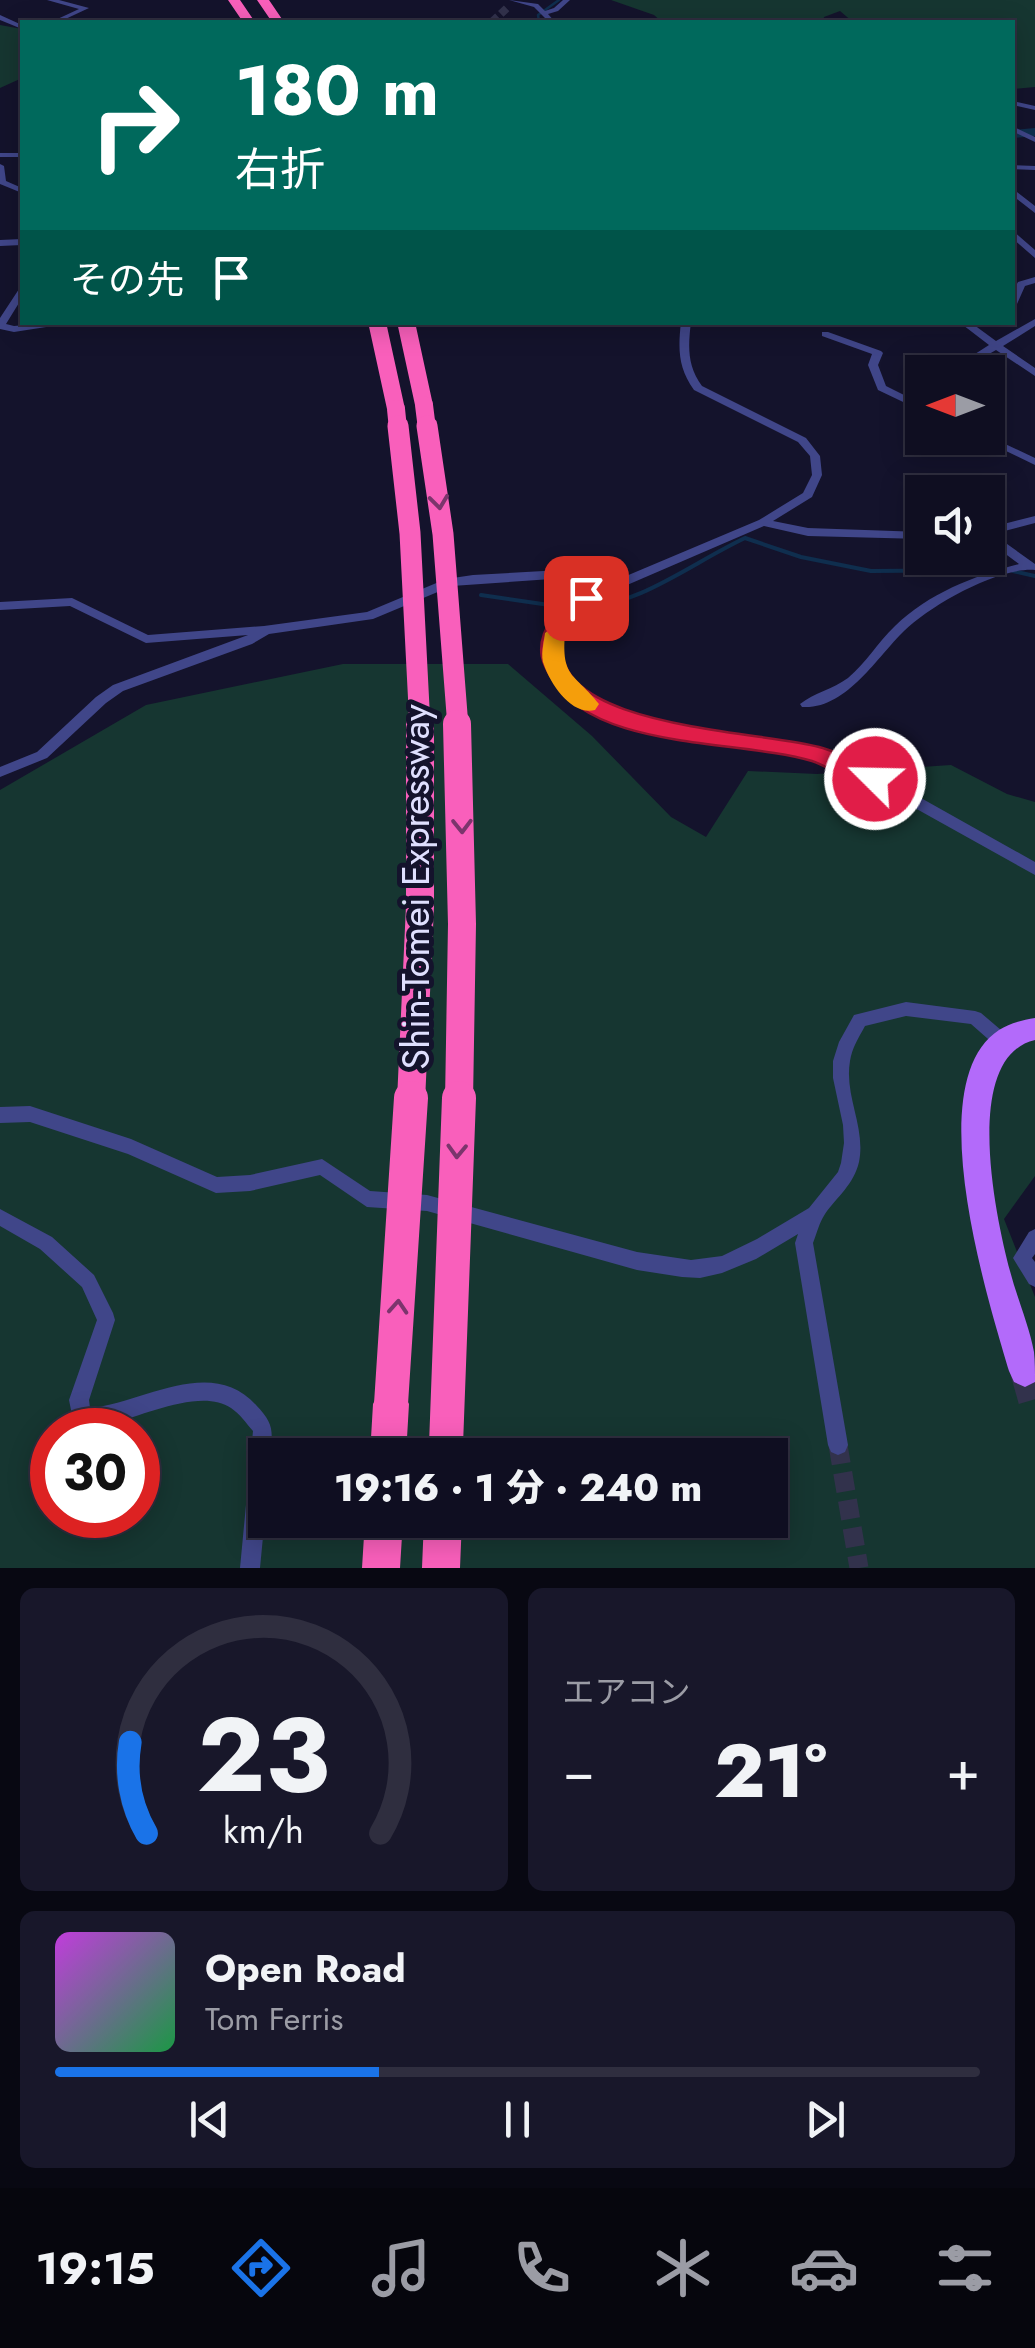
<!DOCTYPE html>
<html lang="ja">
<head>
<meta charset="utf-8">
<style>
	body { margin:0; font-family:Jost,"Noto Sans JP",sans-serif; background:#18172a; color:#f1f3f6; height:100vh; display:flex; flex-direction:column; font-size:38px; white-space:nowrap }
	* { box-sizing:border-box; margin:0 }
	p { font-size:32px; color:#9b9ca5 }
	.icon { flex:none; width:55px; height:55px; fill:none; stroke:currentColor; stroke-width:2; stroke-linecap:round; stroke-linejoin:round }
	.map { position:relative; height:1568px; overflow:hidden }
	.side { display:flex; flex-direction:column; gap:20px; padding:20px; background:#080812; flex:1 }
	.side>* { flex:none }
	.banner { position:absolute; left:20px; top:20px; width:995px; height:305px; border-radius:0px; box-shadow:0 5px 25px #0003,0 0 0 2px #2f2e3f; background:#00695c; color:#fff; overflow:hidden }
	.needle { width:65px; rotate:270deg }
	.buttons { position:absolute; left:905px; top:355px; display:grid; gap:20px }
	.buttons a { display:grid; place-items:center; width:100px; height:100px; border-radius:0px; background:#0f0e21; box-shadow:0 5px 25px #0003,0 0 0 2px #2f2e3f; font-size:50px }
	.speed { position:absolute; left:30px; top:1408px; display:flex; gap:20px; font-size:50px; font-weight:700; text-align:center }
	.speed>* { display:grid; place-content:center; width:130px; height:130px; border-radius:50%; background:#0f0e21; box-shadow:0 5px 25px #0003,0 0 0 2px #2f2e3f; line-height:1 }
	.speed .limit { border:15px solid #d22; background:#fff; color:#111 }
	.pin { position:absolute; display:grid; place-items:center; width:85px; height:85px; color:#fff; margin:-42px; border-radius:20px; box-shadow:0 5px 15px #0006 }
	.me { position:absolute; width:110px; margin:-55px; rotate:293deg; stroke-linejoin:round; filter:drop-shadow(0 0 8px #0008) }
	.turn { display:flex; align-items:center; gap:35px; height:210px; padding:0 50px; font-size:45px }
	.turn .icon { width:130px; height:130px; stroke-width:2.5 }
	.turn b { display:block; font-size:70px; line-height:85px }
	.then { display:flex; align-items:center; height:95px; padding:0 50px; background:#0003; gap:20px; font-size:38px }
	.big { font-size:75px; font-weight:800; line-height:1.1 }
	.side .widget { flex:1; display:flex; flex-direction:column; justify-content:center; gap:15px; min-width:0; padding:0 35px; border-radius:15px; background:#18172a }
	.side .dial { align-items:center; gap:0 }
	.dial svg { height:260px; overflow:visible; fill:none; stroke:#2f2e3f; stroke-width:7; stroke-linecap:round; text-anchor:middle }
	.dial text { fill:#f1f3f6; stroke:none }
	.song { display:flex; align-items:center; gap:30px }
	.cover { width:120px; height:120px; border-radius:15px; background:linear-gradient(135deg,hsl(290 70% 55%),hsl(140 70% 35%)) }
	.played { height:10px; border-radius:5px; background:linear-gradient(90deg,#1a73e8 35%,#2f2e3f 35%) }
	.keys { display:flex; justify-content:space-around; direction:ltr }
	.heat { display:flex; justify-content:space-between; align-items:center; font-size:55px; direction:ltr }
	.side .tiles { flex:1; display:grid; gap:20px; grid-template-columns:1fr 1fr }
	.widget:last-child { grid-column:span 2 }
	.trip { position:absolute; left:248px; top:1438px; width:540px; height:100px; border-radius:0px; background:#0f0e21; box-shadow:0 5px 25px #0003,0 0 0 2px #2f2e3f; font-weight:800; line-height:100px; text-align:center }
	.tab-bar { display:flex; height:160px; justify-content:space-around; align-items:center; background:#06060d; color:#9b9ca5 }
	.tab-bar .icon { width:70px; height:70px }
	.tab-bar .active { color:#1a73e8 }
	.tab-bar b { font-size:45px; color:#f1f3f6 }
	.map>svg:first-child { display:block }
	.green { fill:#163631; fill-rule:evenodd }
	.lines { fill:none; stroke-linecap:round; stroke-linejoin:round }
	.stream-far1 { stroke:#0f2e4e; stroke-width:2.5 }
	.stream { stroke:#0f2e4e; stroke-width:4 }
	.river { fill:#0f2e4e; fill-rule:evenodd }
	.minor-tunnel-far1 { stroke:#32324c; stroke-width:8; stroke-dasharray:8 4; stroke-linecap:butt }
	.minor-tunnel { stroke:#32324c; stroke-width:19; stroke-dasharray:19 9; stroke-linecap:butt }
	.primary-tunnel { stroke:#32324c; stroke-width:30; stroke-dasharray:30 15; stroke-linecap:butt }
	.minor { fill:#404689; fill-rule:evenodd }
	.primary { fill:#b36afa; fill-rule:evenodd }
	.motorway { fill:#f95fbb; fill-rule:evenodd }
	.motorway-bridge-far3 { stroke:#f95fbb; stroke-width:18 }
	.motorway-bridge-far2 { stroke:#f95fbb; stroke-width:21 }
	.motorway-bridge-far1 { stroke:#f95fbb; stroke-width:28 }
	.motorway-bridge { stroke:#f95fbb; stroke-width:34 }
	.oneway { stroke:#7b356c }
	.route { fill:#e11d48; stroke:#92132f; stroke-width:2.5 }
	.slow { fill:#f59e0b }
	.labels { text-anchor:middle; dominant-baseline:central; stroke-width:10; stroke-linejoin:round; paint-order:stroke }
	.street-label { font-size:38px; fill:#dfdffe; stroke:#14132c }
</style>
</head>
<body>
<div class="map">
<svg width="1035" height="1568" viewBox="0 0 1035 1568">
	<rect width="100%" height="100%" fill="#14132c"/>
	<!-- green -->
	<path class="green" d="M 611,0 L 1035,0 L 1035,87 L 1013,89 L 1012,22 L 853,22 L 840,11 L 824,17 L 823,22 L 662,22 L 654,15 Z
		M 0,25 L 22,29 L 22,78 L 0,88 Z
		M 343,664 L 508,664 L 592,736 L 671,817 L 706,837 L 748,771 L 817,774 L 951,765 L 1007,794 L 1035,802 L 1035,1176 L 1004,1219 L 1035,1297 L 1035,1568 L 0,1568 L 0,790 L 146,705 ZM 52,1430 L 138,1430 L 138,1515 L 52,1515 ZM 265,1455 L 770,1455 L 770,1520 L 265,1520 Z"/>
	<g class="lines">
		<!-- stream-far1 -->
		<path class="stream-far1" d="M 539,22 L 538,15 L 559,0"/>
		<!-- stream -->
		<path class="stream" d="M 1013,571 L 1035,576
			M 481,595 L 570,608
			M 580,609 C 642,604 690,564 745,538 L 801,557 L 871,571 L 1004,570"/>
		<!-- river -->
		<path class="river" d="M 1035,128 L 1035,136 L 1012,138 L 1012,130 Z"/>
		<!-- minor-tunnel-far1 -->
		<path class="minor-tunnel-far1" d="M 492,22 L 507,8"/>
		<!-- minor-tunnel -->
		<path class="minor-tunnel" d="M 838,1445 L 859,1568"/>
		<!-- primary-tunnel -->
		<path class="primary-tunnel" d="M 1025,1371 L 1035,1406"/>
		<!-- minor -->
		<path class="minor" d="M 47,0 L 59,0 L 89,8 L 59,22 L 51,22 L 79,9 Z
			M 509,0 L 538,4 L 545,11 L 554,8 L 563,0 L 570,0 L 558,11 L 548,14 L 555,22 L 549,22 L 534,7 Z
			M 0,15 L 22,25 L 22,29 L 0,20 Z
			M 1012,101 L 1035,106 L 1035,110 L 1012,105 Z
			M 1012,126 L 1035,137 L 1035,142 L 1012,131 Z
			M 0,153 L 22,153 L 22,157 L 0,157 Z
			M 0,164 L 4,166 L 6,181 L 22,188 L 22,193 L 0,184 Z
			M 1012,165 L 1035,166 L 1035,170 L 1012,169 Z
			M 1012,188 L 1035,206 L 1035,213 L 1012,195 Z
			M 1012,230 L 1035,250 L 1035,258 L 1012,238 Z
			M 22,239 L 22,245 L 0,246 L 0,240 Z
			M 1035,277 L 1035,283 L 1025,286 L 1017,304 L 1012,307 L 1012,293 L 1018,282 Z
			M 22,288 L 22,298 L 6,324 L 14,326 L 60,322 L 59,325 L 14,332 L 0,329 L 0,318 L 19,289 Z
			M 1035,319 L 1035,326 L 1003,346 L 1035,368 L 1035,376 L 996,350 L 958,372 L 947,372 L 989,345 L 959,322 L 970,322 L 996,341 Z
			M 681,322 L 691,322 C 688,346 687,366 702,386 L 806,438 L 820,456 L 822,475 L 812,497 L 773,521 L 808,528 L 922,532 L 922,539 L 808,536 L 764,526 L 590,601 L 564,625 L 558,640 L 558,662 L 573,686 L 591,701 L 623,715 L 822,751 L 880,775 L 1035,862 L 1035,875 L 870,783 L 815,758 L 620,724 L 581,707 L 563,692 L 546,662 L 546,640 L 555,620 L 582,595 L 609,584 L 595,576 L 452,586 L 373,619 L 269,634 L 252,644 L 123,691 L 106,703 L 47,758 L 0,777 L 0,767 L 37,752 L 96,697 L 113,685 L 248,635 L 146,643 L 70,606 L 0,610 L 0,602 L 72,598 L 148,635 L 264,626 L 367,612 L 446,579 L 473,575 L 597,568 L 619,579 L 759,520 L 803,493 L 812,475 L 810,456 L 798,442 L 694,390 C 678,368 678,349 681,322 Z
			M 822,332 L 828,332 L 881,351 L 883,353 L 878,365 L 886,386 L 922,404 L 922,411 L 878,390 L 868,365 L 872,354 L 822,336 Z
			M 988,436 L 1035,458 L 1035,465 L 979,438 Z
			M 1035,516 L 1035,523 L 993,534 L 1035,564 L 1035,570 C 998,567 931,605 904,631 C 877,657 846,710 802,707 L 800,704 C 814,693 833,689 848,678 C 866,663 878,642 895,626 C 929,593 974,576 1019,564 L 988,541 L 988,528 Z
			M 906,1002 L 975,1011 L 981,1013 L 1008,1036 L 1010,1041 L 1008,1046 L 1002,1048 L 996,1046 L 971,1024 L 906,1016 L 865,1026 C 859,1037 852,1048 850,1061 C 844,1096 866,1127 859,1162 C 854,1184 837,1197 825,1214 C 819,1223 817,1233 813,1243 L 848,1445 L 845,1452 L 838,1455 L 831,1452 L 828,1445 L 795,1243 L 798,1234 L 756,1259 L 722,1273 L 700,1278 L 682,1277 L 637,1270 L 427,1211 L 367,1207 L 320,1175 L 250,1191 L 216,1193 L 128,1154 L 30,1122 L 0,1123 L 0,1107 L 30,1106 L 131,1139 L 217,1177 L 250,1175 L 322,1159 L 370,1191 L 427,1195 L 637,1252 L 691,1260 L 722,1256 L 757,1239 L 809,1208 L 838,1172 L 841,1163 L 844,1143 L 843,1125 L 833,1078 L 833,1061 L 839,1042 L 854,1015 Z
			M 0,1209 L 52,1237 L 94,1275 L 113,1313 L 115,1320 L 89,1400 L 90,1408 C 143,1403 211,1355 256,1405 C 274,1424 273,1430 270,1455 L 265,1455 L 265,1516 L 260,1568 L 240,1568 L 253,1431 C 246,1423 240,1414 231,1408 C 202,1388 144,1415 114,1423 C 100,1426 87,1430 74,1425 L 69,1400 L 97,1320 L 82,1287 L 40,1249 L 0,1226 Z
			M 1035,1229 L 1035,1254 L 1032,1258 L 1035,1262 L 1035,1287 L 1029,1284 L 1013,1258 L 1029,1232 Z"/>
		<!-- primary -->
		<path class="primary" d="M 1035,1018 L 1035,1040 C 961,1057 996,1219 1010,1271 C 1017,1298 1029,1325 1034,1352 C 1035,1361 1035,1373 1035,1382 L 1025,1387 L 1014,1382 L 1009,1371 C 988,1300 919,1082 999,1030 C 1010,1023 1023,1020 1035,1018 Z"/>
		<!-- motorway -->
		<path class="motorway" d="M 228,0 L 240,0 L 255,22 L 243,22 Z
			M 257,0 L 269,0 L 284,22 L 272,22 Z
			M 368,322 L 386,322 L 405,409 L 403,413 L 396,415 L 387,409 Z
			M 397,322 L 415,322 L 433,405 L 431,409 L 424,411 L 415,405 Z
			M 391,1386 L 403,1392 L 409,1404 L 406,1455 L 370,1455 L 373,1404 L 379,1392 Z
			M 365,1520 L 403,1520 L 400,1568 L 362,1568 Z
			M 424,1520 L 462,1520 L 460,1568 L 422,1568 Z"/>
		<!-- motorway-bridge-far3 -->
		<path class="motorway-bridge-far3" d="M 424,405 L 427,429
			M 396,409 L 398,429"/>
		<!-- motorway-bridge-far2 -->
		<path class="motorway-bridge-far2" d="M 398,426 L 410,533 L 420,727
			M 427,426 L 443,534 L 458,727"/>
		<!-- motorway-bridge-far1 -->
		<path class="motorway-bridge-far1" d="M 457,724 L 462,924 L 459,1101
			M 411,1101 L 420,906 L 420,724"/>
		<!-- motorway-bridge -->
		<path class="motorway-bridge" d="M 391,1404 L 411,1098
			M 446,1445 L 459,1098"/>
	</g>
	<!-- one-way arrows -->
	<defs><path id="oneway-chevron" d="M-2-3.5L2.5 0L-2 3.5" fill="none" stroke-width="1.6" stroke-linecap="round" stroke-linejoin="round" transform="scale(2.5)"/></defs>
	<g class="oneway">
		<use href="#oneway-chevron" transform="translate(439 502) rotate(83)"/>
		<use href="#oneway-chevron" transform="translate(462 826) rotate(89)"/>
		<use href="#oneway-chevron" transform="translate(457 1151) rotate(92)"/>
		<use href="#oneway-chevron" transform="translate(398 1307) rotate(-86)"/>
	</g>
	<!-- route -->
	<path class="route" d="M 586,592 L 595,598 C 585,613 566,622 563,640 C 546,728 763,731 819,747 C 841,753 862,764 883,773 L 887,779 L 883,785 C 861,792 834,768 812,761 C 738,739 593,751 551,677 C 542,663 538,651 544,634 C 550,618 568,597 586,592 Z"/>
	<!-- slow -->
	<path class="slow" d="M 555,626 L 565,633 C 561,679 575,673 599,704 L 595,710 C 572,716 551,685 544,665 C 540,656 544,643 545,633 Z"/>
	<g class="labels">
		<!-- street labels -->
		<g class="street-label">
			<text transform="translate(415 887) rotate(-90)">Shin-Tomei Expressway</text>
		</g>
	</g>
</svg>
<div class="buttons">
<a><svg class="needle" viewBox="-14 -14 28 28"><path d="M0-13l5 13h-10z" fill="#e53935"/><path d="M0 13l5-13h-10z" fill="#9b9ca5"/></svg></a>
<a><svg class="icon" aria-label="sound" viewBox="0 0 24 24"><path d="M4 9h4l5-4v14l-5-4H4zM17 9q2 3 0 6"/></svg></a>
</div>
<div class="speed"><div class="limit">30</div></div>
<div class="pin" style="left:586px;top:598px;background:#d93025"><svg class="icon" aria-label="arrive" viewBox="0 0 24 24"><path d="M6 21V4h12l-3 4 3 4H6"/></svg></div>
<svg class="me" style="left:875px;top:779px" viewBox="-20 -20 40 40"><circle r="17" fill="#e11d48" stroke="#fff" stroke-width="3"/><path d="M0-11L8 9 0 5-8 9z" fill="#fff"/></svg>
<div class="trip">19:16 · 1 分 · 240 m</div>
<div class="banner">
<div class="turn"><svg class="icon" aria-label="right" viewBox="0 0 24 24"><path d="M7 20v-9h11M14 6l5 5-5 5"/></svg><div><b>180 m</b>右折</div></div>
<div class="then">その先<svg class="icon" aria-label="arrive" viewBox="0 0 24 24"><path d="M6 21V4h12l-3 4 3 4H6"/></svg></div>
</div>
</div>
<section class="side">
<div class="tiles">
<div class="widget dial"><svg viewBox="0 0 100 80">
<path d="M14 69A42 42 0 1 1 86 69"/>
<path d="M14 69A42 42 0 0 1 9 41" stroke="#1a73e8"/>
<text x="50" y="56" font-size="32" font-weight="700">23</text>
<text x="50" y="72" font-size="11">km/h</text>
</svg></div>
<div class="widget"><p>エアコン</p>
<div class="heat"><a>−</a><b class="big">21°</b><a>+</a></div>
</div>
<div class="widget">
<div class="song"><i class="cover"></i><div><b>Open Road</b><p>Tom Ferris</p></div></div>
<div class="played"></div>
<div class="keys"><svg class="icon" aria-label="previous" viewBox="0 0 24 24"><path d="M18 5L8 12l10 7zM5 5v14"/></svg><svg class="icon" aria-label="pause" viewBox="0 0 24 24"><path d="M8 5v14M16 5v14"/></svg><svg class="icon" aria-label="next" viewBox="0 0 24 24"><path d="M6 5l10 7-10 7zM19 5v14"/></svg></div>
</div>
</div>
</section>
<nav class="tab-bar">
<b>19:15</b>
<svg class="icon active" aria-label="directions" viewBox="0 0 24 24"><path d="M12 3l9 9-9 9-9-9zM9 14v-3h6M13 9l2 2-2 2"/></svg>
<svg class="icon" aria-label="music" viewBox="0 0 24 24"><path d="M9 18V5l10-2v13"/><circle cx="6" cy="18" r="3"/><circle cx="16" cy="16" r="3"/></svg>
<svg class="icon" aria-label="phone" viewBox="0 0 24 24"><path d="M5 4h4l2 5-3 2q2 4 5 5l2-3 5 2v4C11 20 4 13 5 4z"/></svg>
<svg class="icon" aria-label="climate" viewBox="0 0 24 24"><path d="M12 3v18M4 7l16 10M4 17L20 7"/></svg>
<svg class="icon" aria-label="car" viewBox="0 0 24 24"><path d="M5 17H2v-5l4-1 3-4h7l3 4 3 1v5h-3M9 17h6M6 11h13"/><circle cx="7" cy="17" r="2"/><circle cx="17" cy="17" r="2"/></svg>
<svg class="icon" aria-label="filters" viewBox="0 0 24 24"><path d="M4 7h16M4 17h16"/><circle cx="9" cy="7" r="2"/><circle cx="15" cy="17" r="2"/></svg>
</nav>
</body>
</html>
